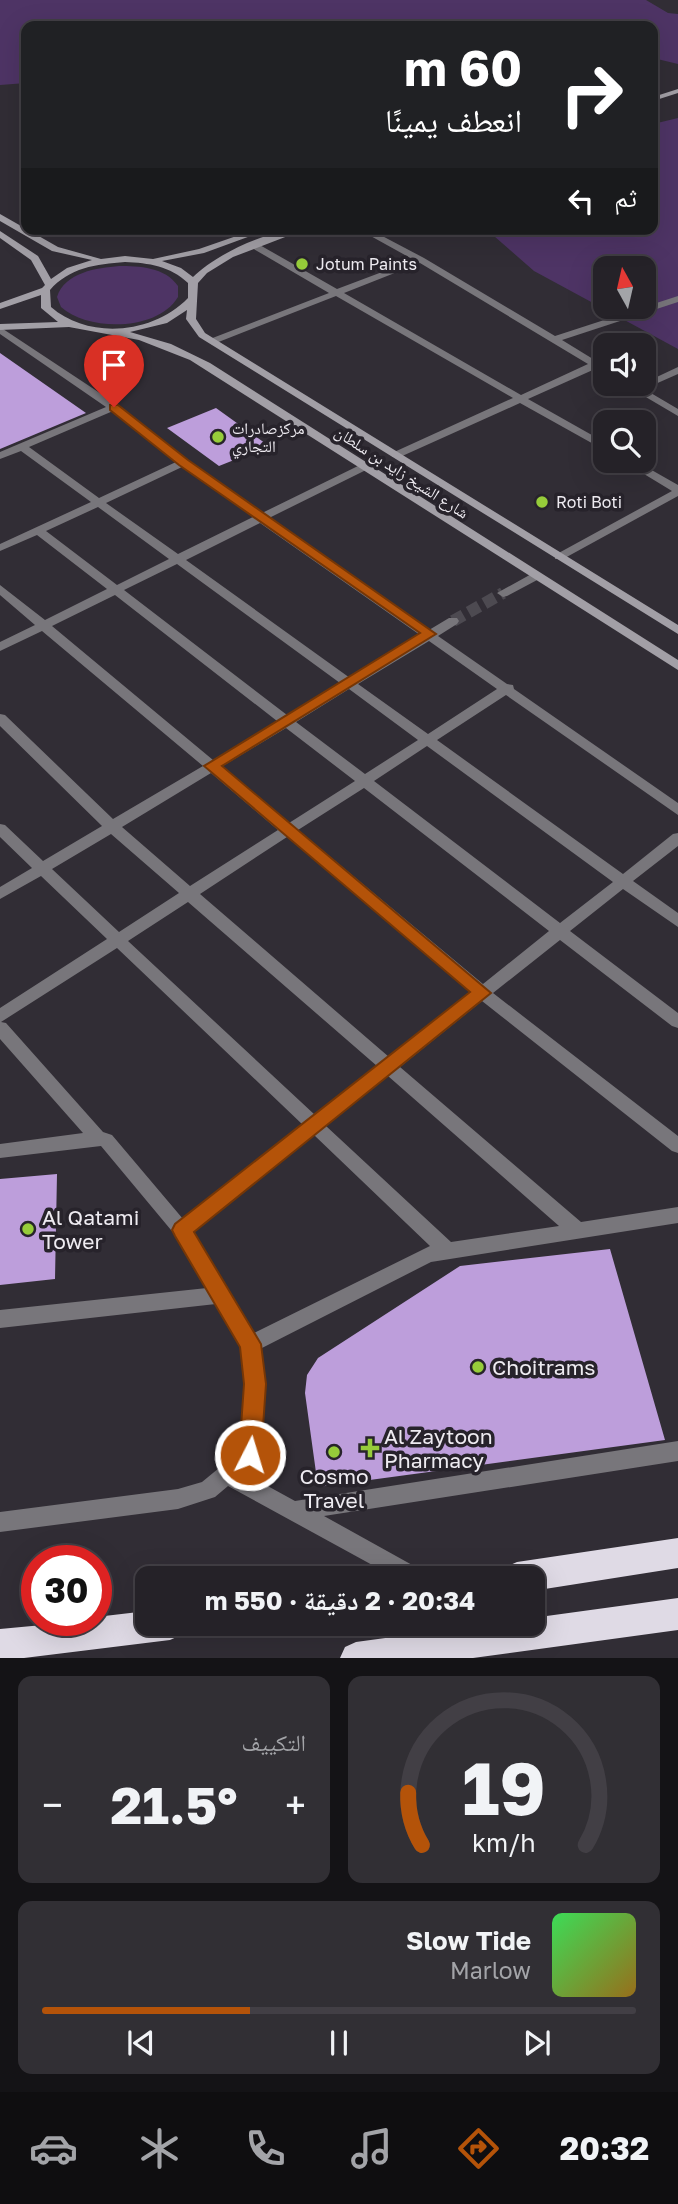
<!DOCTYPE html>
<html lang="ar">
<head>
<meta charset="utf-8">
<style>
	body { margin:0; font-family:"Golos Text","Noto Naskh Arabic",sans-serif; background:#312f34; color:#f1f3f6; direction:rtl; height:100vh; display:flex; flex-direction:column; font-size:26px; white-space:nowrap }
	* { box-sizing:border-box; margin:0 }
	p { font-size:23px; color:#a3a4a8 }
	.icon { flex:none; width:38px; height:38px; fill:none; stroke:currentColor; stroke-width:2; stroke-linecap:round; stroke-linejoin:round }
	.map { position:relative; height:1658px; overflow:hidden; direction:ltr }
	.side { display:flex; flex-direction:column; gap:18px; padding:18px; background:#141316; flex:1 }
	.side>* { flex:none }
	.top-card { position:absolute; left:21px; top:21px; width:637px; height:214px; border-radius:14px; box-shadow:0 7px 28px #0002,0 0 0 2px #423f45; direction:rtl; background:#202124; color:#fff; overflow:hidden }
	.needle { width:46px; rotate:352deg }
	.fabs { position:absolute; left:593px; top:256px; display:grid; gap:14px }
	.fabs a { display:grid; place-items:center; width:63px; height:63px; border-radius:14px; background:#252228; box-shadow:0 7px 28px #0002,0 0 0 2px #423f45; font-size:35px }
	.speed { position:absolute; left:21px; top:1545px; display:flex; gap:14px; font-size:35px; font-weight:700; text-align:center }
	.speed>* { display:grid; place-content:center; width:91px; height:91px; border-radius:50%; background:#252228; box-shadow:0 7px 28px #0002,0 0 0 2px #423f45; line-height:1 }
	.speed .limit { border:10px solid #d22; background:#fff; color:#111 }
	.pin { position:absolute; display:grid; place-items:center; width:60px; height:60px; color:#fff; margin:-72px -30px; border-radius:50% 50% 50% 0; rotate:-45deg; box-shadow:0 0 7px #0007 }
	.pin .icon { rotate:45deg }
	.me { position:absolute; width:77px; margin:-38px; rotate:5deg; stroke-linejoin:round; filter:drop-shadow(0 0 5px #0008) }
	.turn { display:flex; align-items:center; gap:24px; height:147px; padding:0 21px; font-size:32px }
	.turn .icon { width:91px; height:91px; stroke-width:2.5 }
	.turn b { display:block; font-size:49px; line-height:60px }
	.then { display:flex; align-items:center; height:66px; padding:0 21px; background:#0003; gap:14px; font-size:26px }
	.big { font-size:52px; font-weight:700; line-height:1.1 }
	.side .widget { flex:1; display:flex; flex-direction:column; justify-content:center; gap:10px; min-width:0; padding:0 24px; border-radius:14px; background:#312f34 }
	.side .dial { align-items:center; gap:0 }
	.dial svg { height:182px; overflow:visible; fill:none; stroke:#423f45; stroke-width:7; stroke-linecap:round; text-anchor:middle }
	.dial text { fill:#f1f3f6; stroke:none }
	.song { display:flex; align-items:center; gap:21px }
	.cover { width:84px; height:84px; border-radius:10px; background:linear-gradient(135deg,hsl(130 70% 55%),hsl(40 70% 35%)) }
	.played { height:7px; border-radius:4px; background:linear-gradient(90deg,#b45309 35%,#423f45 35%) }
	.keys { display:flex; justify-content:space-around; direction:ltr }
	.heat { display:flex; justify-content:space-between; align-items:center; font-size:38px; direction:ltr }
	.side .tiles { flex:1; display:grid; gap:18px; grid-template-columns:1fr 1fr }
	.widget:last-child { grid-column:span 2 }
	.trip { position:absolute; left:135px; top:1566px; width:410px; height:70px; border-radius:14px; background:#252228; box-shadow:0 7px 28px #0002,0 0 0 2px #423f45; font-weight:700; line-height:70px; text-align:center; direction:rtl }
	.dock { display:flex; height:112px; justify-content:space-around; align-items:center; background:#0f0e10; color:#a3a4a8 }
	.dock .icon { width:49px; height:49px }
	.dock .on { color:#b45309 }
	.dock b { font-size:32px; color:#f1f3f6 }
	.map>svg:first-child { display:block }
	.green { fill:#4e3465; fill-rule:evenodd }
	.building { fill:#bd9edb }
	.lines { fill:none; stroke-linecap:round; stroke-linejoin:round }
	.street-tunnel { stroke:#4d4a51; stroke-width:12; stroke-dasharray:12 6; stroke-linecap:butt }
	.street { fill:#78767b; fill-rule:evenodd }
	.secondary { fill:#a29fa6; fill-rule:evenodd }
	.highway { fill:#dfdae5; fill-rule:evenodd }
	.route { fill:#b45309; stroke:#753606; stroke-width:2 }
	.poi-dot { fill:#96cc3a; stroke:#27232b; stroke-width:2.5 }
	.labels { text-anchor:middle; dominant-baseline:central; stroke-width:7; stroke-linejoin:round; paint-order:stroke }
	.far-poi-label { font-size:16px; fill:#eeebf1; stroke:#27232b; text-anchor:start }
	.far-street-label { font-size:16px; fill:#eeebf1; stroke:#27232b }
	.near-poi-label { font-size:21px; fill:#eeebf1; stroke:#27232b; text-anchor:start }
</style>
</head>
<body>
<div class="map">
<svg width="678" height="1658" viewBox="0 0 678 1658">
	<rect width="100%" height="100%" fill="#312d35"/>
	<!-- green -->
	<path class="green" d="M 0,0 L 646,0 L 668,13 L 678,14 L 678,64 L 653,58 L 653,26 L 26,26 L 26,83 L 0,85 Z
		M 678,118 L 678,349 L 534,271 L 486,229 L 653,229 L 653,124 ZM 606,268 L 644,268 L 644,306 L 606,306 Z
		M 119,266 C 139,266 165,267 178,286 L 178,297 C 158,331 89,332 61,307 L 57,297 C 65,272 97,268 119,266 Z"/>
	<!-- building -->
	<path class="building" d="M 0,353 L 86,413 L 0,449 Z
		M 216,408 L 269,446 L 219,466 L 167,428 Z
		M 57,1174 L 55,1279 L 0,1285 L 0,1179 Z
		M 610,1249 L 665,1440 L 318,1487 L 305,1393 L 307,1375 L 318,1358 L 460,1266 Z"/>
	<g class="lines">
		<!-- street-tunnel -->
		<path class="street-tunnel" d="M 453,621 L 503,593"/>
		<!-- street -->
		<path class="street" d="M 358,229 L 369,229 L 424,258 L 555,336 L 678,296 L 678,302 L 562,340 L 606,367 L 606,374 L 595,369 L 528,399 L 606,443 L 606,451 L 520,403 L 400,457 L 392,457 L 392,453 L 513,398 L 336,296 L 216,343 L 210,343 L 210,339 L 329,293 L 252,248 L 252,244 L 258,244 L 337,289 L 414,260 ZM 420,263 L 588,364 L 521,395 L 344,293 Z
			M 0,327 L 118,405 L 187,461 L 262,513 L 360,465 L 368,465 L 368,469 L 269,518 L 429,630 L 449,618 L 457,618 L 459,621 L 457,624 L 438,636 L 507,684 L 513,685 L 514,689 L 678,803 L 678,815 L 506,695 L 437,740 L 623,874 L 673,834 L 678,833 L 678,846 L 633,881 L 678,913 L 678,927 L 623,889 L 570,931 L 678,1013 L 678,1028 L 672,1026 L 560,940 L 493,993 L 678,1136 L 678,1153 L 672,1151 L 482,1001 L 400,1067 L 581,1222 L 678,1207 L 678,1223 L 431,1262 L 260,1349 L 264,1384 L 260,1455 L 257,1462 L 244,1473 L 295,1501 L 678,1441 L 678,1461 L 324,1516 L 423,1571 L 426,1578 L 396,1578 L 228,1486 L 215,1497 L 178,1509 L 0,1532 L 0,1512 L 178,1489 L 202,1482 L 241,1450 L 246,1384 L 241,1346 L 216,1304 L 0,1328 L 0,1310 L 207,1288 L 176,1236 L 101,1146 L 0,1158 L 0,1144 L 83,1133 L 0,1039 L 0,1008 L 107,939 L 41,876 L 0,899 L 0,887 L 32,868 L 0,837 L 0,824 L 5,825 L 43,861 L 102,826 L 0,726 L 0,714 L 5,715 L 113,819 L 203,766 L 42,631 L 0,651 L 0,642 L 35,625 L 0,595 L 0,585 L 45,620 L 107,589 L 37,535 L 0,551 L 0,544 L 91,502 L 21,451 L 0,459 L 0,452 L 106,407 L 0,334 ZM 113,411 L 176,462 L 99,498 L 29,447 ZM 182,467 L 253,517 L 178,554 L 106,503 ZM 98,507 L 169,559 L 117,585 L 46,531 ZM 260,523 L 420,635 L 350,678 L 186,560 ZM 177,564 L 340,683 L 287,715 L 124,590 ZM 115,595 L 277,721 L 213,760 L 52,626 ZM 429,641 L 497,689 L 428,734 L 358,684 ZM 349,689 L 418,740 L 365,774 L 296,722 ZM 286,728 L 355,781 L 289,823 L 221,767 ZM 427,746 L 613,882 L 560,923 L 374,781 ZM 211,773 L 278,830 L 190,886 L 122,827 ZM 364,788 L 549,931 L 483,984 L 298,830 ZM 111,834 L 179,893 L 119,932 L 52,869 ZM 287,837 L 472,992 L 389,1057 L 200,894 ZM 188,902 L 377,1066 L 315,1115 L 128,941 ZM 117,948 L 303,1125 L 183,1219 L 112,1135 L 103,1132 L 6,1023 L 1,1022 ZM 388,1076 L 559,1226 L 451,1242 L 326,1126 ZM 314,1135 L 430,1246 L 254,1333 L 193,1232 Z
			M 678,367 L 678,374 L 644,389 L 678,409 L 678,416 L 622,383 L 644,383 Z
			M 621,460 L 634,460 L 678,485 L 678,496 L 563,559 L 555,559 L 555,555 L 672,491 Z
			M 535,572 L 539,573 L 539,579 L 507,596 L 503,597 L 497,593 Z"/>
		<!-- secondary -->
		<path class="secondary" d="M 678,89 L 678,93 L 653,101 L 653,97 Z
			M 0,214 L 58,247 L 101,259 L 125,256 L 153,259 L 199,249 L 257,229 L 270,229 L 204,253 L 162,261 L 181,268 L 193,277 C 219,252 270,229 306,229 L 233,257 L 207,273 L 198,283 L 196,319 L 205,333 L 678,625 L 678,634 L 199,337 L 186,319 L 187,310 L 167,323 L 130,332 L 171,344 L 210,363 L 678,660 L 678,670 L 190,360 L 139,340 L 69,327 L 0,330 L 0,324 L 58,322 L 41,308 L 41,295 L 0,309 L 0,303 L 42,288 L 45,285 L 31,260 L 0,238 L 0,231 L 38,256 L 51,279 L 67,268 L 92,260 L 52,251 L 0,221 ZM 125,262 C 149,263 170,266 188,283 L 188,298 C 153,334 89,340 51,307 L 50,290 C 69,268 96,264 125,262 Z"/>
		<!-- highway -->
		<path class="highway" d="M 678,1538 L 678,1568 L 532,1591 L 532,1578 L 501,1578 L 506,1567 L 517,1562 Z
			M 678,1598 L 678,1630 L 473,1658 L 340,1658 L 345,1647 L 356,1642 L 488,1624 L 532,1624 L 532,1618 Z
			M 147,1611 L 147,1624 L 186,1624 L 181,1635 L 170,1640 L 24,1658 L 0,1658 L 0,1629 L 96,1620 L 96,1617 Z"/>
	</g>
	<!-- route -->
	<path class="route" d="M 110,405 L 118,405 L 188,460 L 436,634 L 222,766 L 491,993 L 194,1232 L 261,1344 L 266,1384 L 261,1455 L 258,1463 L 250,1466 L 242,1463 L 239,1455 L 244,1384 L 240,1347 L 175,1236 L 172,1230 L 175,1224 L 470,992 L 204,766 L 420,633 L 179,465 L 110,410 Z"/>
	<!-- markers -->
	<g class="poi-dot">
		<circle cx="302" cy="264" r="7"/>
		<circle cx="218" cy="437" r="7"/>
		<circle cx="542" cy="502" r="7"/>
		<circle cx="28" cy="1229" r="7"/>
		<circle cx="478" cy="1367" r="7"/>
		<path d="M366.5 1437.5h7v7h7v7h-7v7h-7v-7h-7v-7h7z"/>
		<circle cx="334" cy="1452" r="7"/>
	</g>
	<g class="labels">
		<!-- far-poi labels -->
		<g class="far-poi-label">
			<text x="316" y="264">Jotum Paints</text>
			<text x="232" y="428">مركزصادرات<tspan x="232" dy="18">التجاري</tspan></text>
			<text x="556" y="502">Roti Boti</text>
		</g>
		<!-- far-street labels -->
		<g class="far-street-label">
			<text transform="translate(402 472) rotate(33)">شارع الشيخ زايد بن سلطان</text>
		</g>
		<!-- near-poi labels -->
		<g class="near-poi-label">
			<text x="42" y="1217">Al Qatami<tspan x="42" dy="24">Tower</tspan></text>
			<text x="492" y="1367">Choitrams</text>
			<text x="384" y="1436">Al Zaytoon<tspan x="384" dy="24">Pharmacy</tspan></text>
			<text x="334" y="1476" text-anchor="middle">Cosmo<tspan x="334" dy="24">Travel</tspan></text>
		</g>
	</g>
</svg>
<div class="fabs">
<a><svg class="needle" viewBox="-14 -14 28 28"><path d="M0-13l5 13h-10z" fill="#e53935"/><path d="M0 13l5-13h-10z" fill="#a3a4a8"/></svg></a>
<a><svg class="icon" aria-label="sound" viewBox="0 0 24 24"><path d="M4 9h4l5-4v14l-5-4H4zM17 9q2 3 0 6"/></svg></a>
<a><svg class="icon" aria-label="search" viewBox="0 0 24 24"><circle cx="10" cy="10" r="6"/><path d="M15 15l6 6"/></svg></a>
</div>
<div class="speed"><div class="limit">30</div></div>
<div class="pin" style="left:114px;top:407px;background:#d93025"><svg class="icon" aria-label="arrive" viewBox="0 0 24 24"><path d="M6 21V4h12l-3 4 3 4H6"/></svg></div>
<svg class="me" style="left:250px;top:1455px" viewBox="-20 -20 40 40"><circle r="17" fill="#b45309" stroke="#fff" stroke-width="3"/><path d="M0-11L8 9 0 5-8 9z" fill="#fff"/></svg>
<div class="trip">20:34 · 2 دقيقة · 550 m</div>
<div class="top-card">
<div class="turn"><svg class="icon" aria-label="right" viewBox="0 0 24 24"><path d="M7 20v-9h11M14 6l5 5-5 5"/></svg><div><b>60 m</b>انعطف يمينًا</div></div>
<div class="then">ثم<svg class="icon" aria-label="left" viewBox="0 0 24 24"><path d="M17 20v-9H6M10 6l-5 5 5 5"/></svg></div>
</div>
</div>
<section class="side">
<div class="tiles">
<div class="widget dial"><svg viewBox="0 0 100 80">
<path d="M14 69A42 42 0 1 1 86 69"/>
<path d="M14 69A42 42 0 0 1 8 46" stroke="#b45309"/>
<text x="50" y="56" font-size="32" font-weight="700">19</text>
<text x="50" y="72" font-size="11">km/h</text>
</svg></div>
<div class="widget"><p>التكييف</p>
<div class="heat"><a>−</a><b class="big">21.5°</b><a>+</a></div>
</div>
<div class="widget">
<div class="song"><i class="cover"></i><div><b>Slow Tide</b><p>Marlow</p></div></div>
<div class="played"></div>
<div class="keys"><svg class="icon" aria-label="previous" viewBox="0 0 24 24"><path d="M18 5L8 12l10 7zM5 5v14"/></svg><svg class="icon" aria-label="pause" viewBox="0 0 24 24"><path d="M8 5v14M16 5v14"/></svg><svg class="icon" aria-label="next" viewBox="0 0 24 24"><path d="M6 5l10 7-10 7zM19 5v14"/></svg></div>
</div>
</div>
</section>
<nav class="dock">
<b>20:32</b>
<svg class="icon on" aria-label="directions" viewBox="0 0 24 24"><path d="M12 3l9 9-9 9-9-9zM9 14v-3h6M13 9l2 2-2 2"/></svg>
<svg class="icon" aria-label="music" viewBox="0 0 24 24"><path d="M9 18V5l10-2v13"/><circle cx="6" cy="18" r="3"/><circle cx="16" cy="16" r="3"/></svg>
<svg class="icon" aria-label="phone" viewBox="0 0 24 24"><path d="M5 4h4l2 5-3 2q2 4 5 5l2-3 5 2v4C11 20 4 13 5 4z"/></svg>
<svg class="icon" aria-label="climate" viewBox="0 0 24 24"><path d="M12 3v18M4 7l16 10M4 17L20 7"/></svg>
<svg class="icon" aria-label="car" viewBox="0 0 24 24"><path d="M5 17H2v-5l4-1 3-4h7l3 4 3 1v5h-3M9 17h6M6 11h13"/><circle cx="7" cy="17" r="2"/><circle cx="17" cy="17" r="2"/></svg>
</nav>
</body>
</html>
